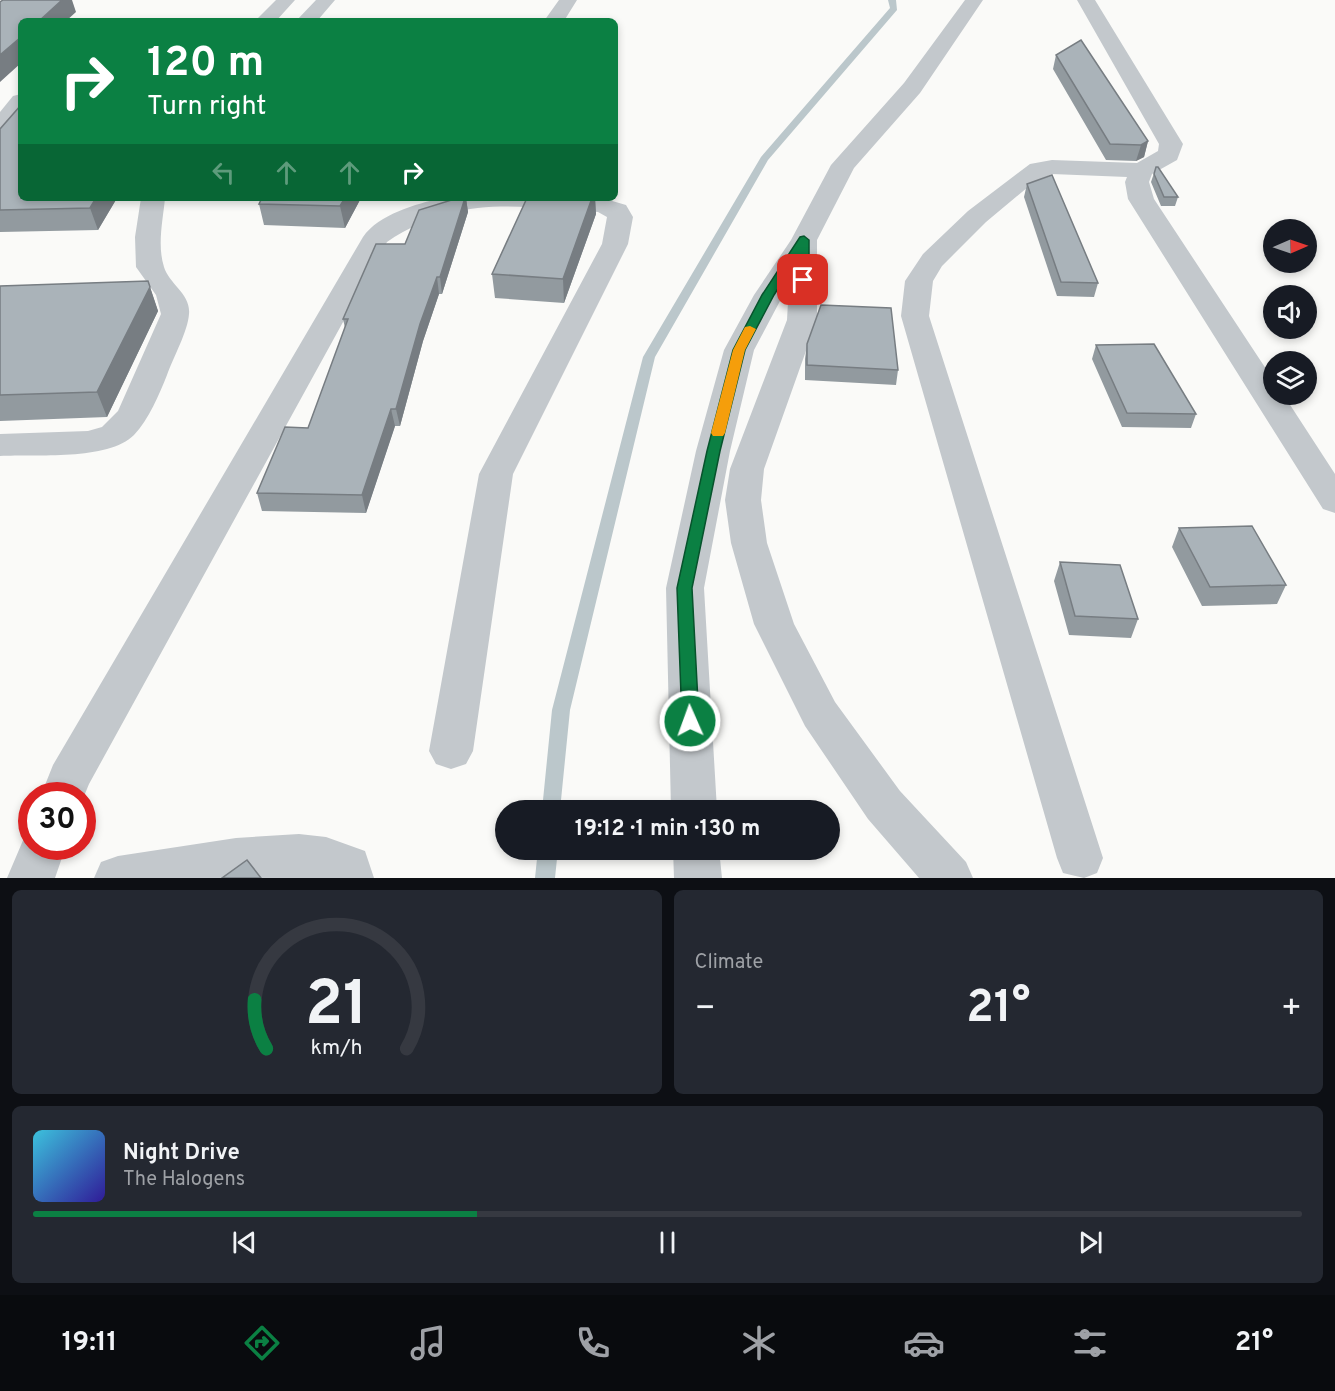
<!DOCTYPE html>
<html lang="en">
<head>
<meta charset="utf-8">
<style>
	body { margin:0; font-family:Overpass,sans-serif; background:#242831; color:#f1f3f6; height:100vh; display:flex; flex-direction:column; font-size:22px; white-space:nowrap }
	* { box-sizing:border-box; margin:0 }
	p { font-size:20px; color:#9ea1a6 }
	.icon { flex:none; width:33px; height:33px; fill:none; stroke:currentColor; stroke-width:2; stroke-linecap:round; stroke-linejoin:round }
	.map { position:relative; height:878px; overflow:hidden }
	.sheet { display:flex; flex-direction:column; gap:12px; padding:12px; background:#0d0f14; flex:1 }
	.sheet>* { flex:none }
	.top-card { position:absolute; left:18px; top:18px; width:600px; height:183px; border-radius:9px; box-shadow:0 3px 9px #0003; background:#0b8043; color:#fff; overflow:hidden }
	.needle { width:39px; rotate:88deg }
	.controls { position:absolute; left:1263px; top:219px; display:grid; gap:12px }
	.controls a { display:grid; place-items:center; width:54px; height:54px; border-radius:50%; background:#171b24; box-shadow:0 3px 9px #0003; font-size:30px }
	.speed { position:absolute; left:18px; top:782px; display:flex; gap:12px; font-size:30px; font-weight:700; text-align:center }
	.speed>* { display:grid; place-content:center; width:78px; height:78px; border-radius:50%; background:#171b24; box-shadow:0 3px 9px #0003; line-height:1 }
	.speed .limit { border:9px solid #d22; background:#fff; color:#111 }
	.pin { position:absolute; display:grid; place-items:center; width:51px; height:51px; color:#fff; margin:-26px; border-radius:12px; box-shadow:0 3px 9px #0006 }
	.me { position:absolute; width:66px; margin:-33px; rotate:358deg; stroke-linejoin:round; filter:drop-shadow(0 0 4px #0008) }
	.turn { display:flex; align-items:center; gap:21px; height:126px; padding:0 30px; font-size:27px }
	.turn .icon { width:78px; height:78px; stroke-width:2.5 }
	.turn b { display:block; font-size:42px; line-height:51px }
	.lanes { display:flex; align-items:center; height:57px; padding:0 30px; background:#0003; justify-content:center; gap:30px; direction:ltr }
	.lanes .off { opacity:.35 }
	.big { font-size:45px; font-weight:700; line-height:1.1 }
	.sheet .widget { flex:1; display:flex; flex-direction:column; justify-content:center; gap:9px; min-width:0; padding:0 21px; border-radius:9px; background:#242831 }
	.sheet .dial { align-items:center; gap:0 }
	.dial svg { height:156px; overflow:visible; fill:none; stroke:#363941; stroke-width:7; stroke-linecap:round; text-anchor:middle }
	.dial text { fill:#f1f3f6; stroke:none }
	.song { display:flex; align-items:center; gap:18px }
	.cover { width:72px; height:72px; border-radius:9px; background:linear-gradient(135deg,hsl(190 70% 55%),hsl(250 70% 35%)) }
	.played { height:6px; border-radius:3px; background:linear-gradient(90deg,#0b8043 35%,#363941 35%) }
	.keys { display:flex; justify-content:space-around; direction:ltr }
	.heat { display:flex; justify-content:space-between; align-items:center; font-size:33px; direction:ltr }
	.sheet .tiles { flex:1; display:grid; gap:12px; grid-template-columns:1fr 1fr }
	.widget:last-child { grid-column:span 2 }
	.trip { position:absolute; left:495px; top:800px; width:345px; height:60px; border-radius:30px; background:#171b24; box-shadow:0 3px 9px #0003; font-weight:700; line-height:60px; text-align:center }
	.tabs { display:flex; height:96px; justify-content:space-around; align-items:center; background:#090b0e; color:#9ea1a6 }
	.tabs .icon { width:42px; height:42px }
	.tabs .selected { color:#0b8043 }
	.tabs b { font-size:27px; color:#f1f3f6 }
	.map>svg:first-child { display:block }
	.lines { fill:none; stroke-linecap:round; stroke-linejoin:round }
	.stream { fill:#bbc7cb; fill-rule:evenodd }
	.minor { fill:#c3c8cc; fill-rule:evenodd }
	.wall { fill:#929a9f }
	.shaded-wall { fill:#777d82 }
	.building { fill:#aab3b9; stroke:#777d82; stroke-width:1.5 }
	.route { fill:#0b8043; stroke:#07532c; stroke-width:1.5 }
	.slow { fill:#f59e0b }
</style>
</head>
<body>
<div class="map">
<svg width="1335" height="878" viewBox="0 0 1335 878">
	<rect width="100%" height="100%" fill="#fafaf8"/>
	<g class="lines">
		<!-- stream -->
		<path class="stream" d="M 888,0 L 896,0 L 897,10 L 768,160 L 655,357 L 570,710 L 560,810 L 542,810 L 552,710 L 643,357 L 761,157 L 890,8 Z
			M 538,849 L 558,849 L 555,878 L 535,878 Z"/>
		<!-- minor -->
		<path class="minor" d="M 276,0 L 295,0 L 276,21 L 255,21 Z
			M 316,0 L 335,0 L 317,21 L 296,21 Z
			M 559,0 L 577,0 L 564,21 L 544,21 Z
			M 965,0 L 983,0 L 920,93 L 854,168 L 817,240 L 817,320 L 764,469 L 761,500 L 767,543 L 794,624 L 835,702 L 900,791 L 966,862 L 973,878 L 919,878 L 868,819 L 805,726 L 754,624 L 731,543 L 725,500 L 730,469 L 787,320 L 789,284 L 754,350 L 730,451 L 704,588 L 717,810 L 671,810 L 666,588 L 696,451 L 724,350 L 754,295 L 791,240 L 831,165 L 904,83 Z
			M 1077,0 L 1095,0 L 1183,144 L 1177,160 L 1152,174 L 1149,182 L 1154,199 L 1274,381 L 1274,394 L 1283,394 L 1335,474 L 1335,513 L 1323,509 L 1128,199 L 1125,182 L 1127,177 L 1052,174 L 1034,182 L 986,222 L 942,266 L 933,281 L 929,316 L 1103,858 L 1097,873 L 1084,878 L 1063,873 L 1057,858 L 901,316 L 905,281 L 923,254 L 968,211 L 1030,164 L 1052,160 L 1137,163 L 1158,151 L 1159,144 Z
			M 21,94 C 21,111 19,128 0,133 L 0,112 L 13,96 Z
			M 141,198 L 165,198 C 163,220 157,245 164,267 C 169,284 191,294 189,314 C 188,331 173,358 167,375 C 159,395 149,419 134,435 C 108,461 35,454 0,456 L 0,434 L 88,431 L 102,427 L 118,411 L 161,314 L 156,295 L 136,267 L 135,237 Z
			M 442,198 L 602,198 L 626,205 L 633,217 L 628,244 L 513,474 L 473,751 L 466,764 L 451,769 L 436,764 L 429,751 L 479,474 L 602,244 L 607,217 L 598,212 C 518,207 458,194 387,242 L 89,784 L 82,801 L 82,795 L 41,795 L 53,765 L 363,237 C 379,214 416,204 442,198 Z
			M 32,829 L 32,846 L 66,846 L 55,878 L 7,878 L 27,831 Z
			M 299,834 L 326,837 L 365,851 L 374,878 L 94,878 L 101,862 L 118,856 L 236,838 Z
			M 673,849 L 719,849 L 722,878 L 674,878 Z"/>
	</g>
	<!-- wall -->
	<path class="wall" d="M 1056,55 L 1148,141 L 1144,157 L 1136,161 L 1106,160 L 1053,69 Z
		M 0,129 L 21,198 L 117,198 L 98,230 L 0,232 Z
		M 1156,167 L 1178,197 L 1175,206 L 1161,206 L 1151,182 Z
		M 1027,184 L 1098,283 L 1094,297 L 1057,296 L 1024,197 Z
		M 262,198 L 361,198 L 345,228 L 264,225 L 259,204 Z
		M 458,198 L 466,198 L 468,212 L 442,294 L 439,294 L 423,341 L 400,426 L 395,426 L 366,513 L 262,511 L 257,493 L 308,428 L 345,328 L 343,319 L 405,244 Z
		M 527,198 L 595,198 L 596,214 L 564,303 L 495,298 L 492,274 Z
		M 148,281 L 158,311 L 107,417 L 0,421 L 0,286 Z
		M 807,344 L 898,370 L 896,385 L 805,380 L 805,359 Z
		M 1096,345 L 1196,414 L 1191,428 L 1122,427 L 1092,359 Z
		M 1179,528 L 1286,585 L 1277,604 L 1202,606 L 1172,547 Z
		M 1060,562 L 1138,619 L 1131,638 L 1069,635 L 1054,581 Z"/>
	<!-- shaded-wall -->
	<path class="shaded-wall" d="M 62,0 L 72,0 L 76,12 L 66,21 L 39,21 Z
		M 21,37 L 21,63 L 0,82 L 0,55 Z
		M 1148,141 L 1144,157 L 1136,161 L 1141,145 Z
		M 96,198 L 117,198 L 98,230 L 90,208 Z
		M 345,198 L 361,198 L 345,228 L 340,206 Z
		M 465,198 L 466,198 L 468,212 L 442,294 L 440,277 Z
		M 592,198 L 595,198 L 596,214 L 564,303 L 563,279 Z
		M 437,277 L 439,294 L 423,341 L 400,426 L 396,409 L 420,324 Z
		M 148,281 L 158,311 L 107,417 L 97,392 Z
		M 391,409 L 395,426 L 366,513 L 362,495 Z"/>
	<!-- building -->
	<path class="building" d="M 3,0 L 62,0 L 39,21 L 21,21 L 21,37 L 0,55 L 0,2 Z
		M 1081,40 L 1148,141 L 1141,145 L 1110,144 L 1056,55 Z
		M 21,105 L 21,198 L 96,198 L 90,208 L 0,210 L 0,129 Z
		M 1156,167 L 1158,167 L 1178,197 L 1164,197 L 1154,174 Z
		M 1052,175 L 1098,283 L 1061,282 L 1027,184 Z
		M 262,198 L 345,198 L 340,206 L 259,204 Z
		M 458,198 L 465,198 L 440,277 L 437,277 L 420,324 L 396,409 L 391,409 L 362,495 L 257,493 L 285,427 L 308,428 L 348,319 L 343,319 L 376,244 L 405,244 L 419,210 Z
		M 527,198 L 592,198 L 563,279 L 492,274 Z
		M 148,281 L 150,287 L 97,392 L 0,395 L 0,286 Z
		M 821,305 L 891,308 L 898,370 L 807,365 L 807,344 Z
		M 1154,344 L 1196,414 L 1127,413 L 1096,345 Z
		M 1252,526 L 1286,585 L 1210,587 L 1179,528 Z
		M 1060,562 L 1120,565 L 1138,619 L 1075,616 Z
		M 247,860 L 261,878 L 222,878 Z"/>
	<!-- route -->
	<path class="route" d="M 804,236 L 809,240 L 809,280 L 803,283 L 797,280 L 798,257 L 774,295 L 745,350 L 720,451 L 692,588 L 699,721 L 696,726 L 690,728 L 684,726 L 682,721 L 677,588 L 707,451 L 733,350 L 762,295 L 800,237 Z"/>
	<!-- slow -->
	<path class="slow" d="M 750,326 L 756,329 L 745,350 L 725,433 L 723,436 L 713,436 L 711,433 L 733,350 L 745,327 Z"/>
</svg>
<div class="controls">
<a><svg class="needle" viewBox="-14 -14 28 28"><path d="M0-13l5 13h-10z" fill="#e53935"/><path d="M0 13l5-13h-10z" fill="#9ea1a6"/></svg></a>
<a><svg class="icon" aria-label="sound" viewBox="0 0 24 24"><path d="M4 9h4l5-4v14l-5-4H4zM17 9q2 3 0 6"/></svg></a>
<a><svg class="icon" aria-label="layers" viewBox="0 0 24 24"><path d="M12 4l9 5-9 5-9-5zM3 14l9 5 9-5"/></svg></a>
</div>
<div class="speed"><div class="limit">30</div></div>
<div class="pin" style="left:803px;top:280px;background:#d93025"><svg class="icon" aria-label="arrive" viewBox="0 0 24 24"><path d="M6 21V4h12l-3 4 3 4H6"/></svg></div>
<svg class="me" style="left:690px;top:721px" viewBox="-20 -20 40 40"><circle r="17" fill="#0b8043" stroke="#fff" stroke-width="3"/><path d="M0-11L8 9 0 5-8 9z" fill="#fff"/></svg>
<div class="trip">19:12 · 1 min · 130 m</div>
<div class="top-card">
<div class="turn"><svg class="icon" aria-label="right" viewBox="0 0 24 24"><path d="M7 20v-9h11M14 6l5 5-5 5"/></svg><div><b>120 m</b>Turn right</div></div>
<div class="lanes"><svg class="icon off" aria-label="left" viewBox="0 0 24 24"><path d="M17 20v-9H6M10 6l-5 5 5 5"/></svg><svg class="icon off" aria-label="ahead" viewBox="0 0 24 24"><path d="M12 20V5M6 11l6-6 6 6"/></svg><svg class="icon off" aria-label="ahead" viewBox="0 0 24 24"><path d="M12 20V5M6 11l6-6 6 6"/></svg><svg class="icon" aria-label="right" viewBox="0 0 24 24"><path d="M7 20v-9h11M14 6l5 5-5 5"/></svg></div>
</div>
</div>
<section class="sheet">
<div class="tiles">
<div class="widget dial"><svg viewBox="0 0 100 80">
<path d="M14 69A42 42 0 1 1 86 69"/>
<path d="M14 69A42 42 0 0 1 8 44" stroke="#0b8043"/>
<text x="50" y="56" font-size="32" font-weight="700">21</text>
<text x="50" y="72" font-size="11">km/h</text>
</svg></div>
<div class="widget"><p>Climate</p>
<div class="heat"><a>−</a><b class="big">21°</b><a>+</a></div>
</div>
<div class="widget">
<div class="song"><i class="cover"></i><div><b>Night Drive</b><p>The Halogens</p></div></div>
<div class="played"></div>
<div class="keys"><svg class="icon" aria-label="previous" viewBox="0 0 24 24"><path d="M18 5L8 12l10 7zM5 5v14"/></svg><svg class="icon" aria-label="pause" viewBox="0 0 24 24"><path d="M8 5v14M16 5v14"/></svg><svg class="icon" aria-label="next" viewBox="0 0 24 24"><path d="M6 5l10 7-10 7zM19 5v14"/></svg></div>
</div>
</div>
</section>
<nav class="tabs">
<b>19:11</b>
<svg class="icon selected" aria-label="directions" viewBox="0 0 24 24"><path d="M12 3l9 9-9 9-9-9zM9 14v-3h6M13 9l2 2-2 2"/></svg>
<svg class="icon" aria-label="music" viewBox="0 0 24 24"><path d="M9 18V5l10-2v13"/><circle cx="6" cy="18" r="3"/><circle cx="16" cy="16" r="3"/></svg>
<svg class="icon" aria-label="phone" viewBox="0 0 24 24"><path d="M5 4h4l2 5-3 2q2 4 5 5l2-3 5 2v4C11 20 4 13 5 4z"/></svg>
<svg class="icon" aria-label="climate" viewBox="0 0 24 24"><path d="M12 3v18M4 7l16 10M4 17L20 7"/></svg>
<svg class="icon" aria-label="car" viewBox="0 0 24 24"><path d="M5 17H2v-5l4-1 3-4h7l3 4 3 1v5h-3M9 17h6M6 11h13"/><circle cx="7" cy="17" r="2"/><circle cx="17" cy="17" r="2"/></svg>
<svg class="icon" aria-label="filters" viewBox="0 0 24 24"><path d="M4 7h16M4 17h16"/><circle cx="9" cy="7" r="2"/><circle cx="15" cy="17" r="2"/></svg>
<b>21°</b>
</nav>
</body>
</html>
